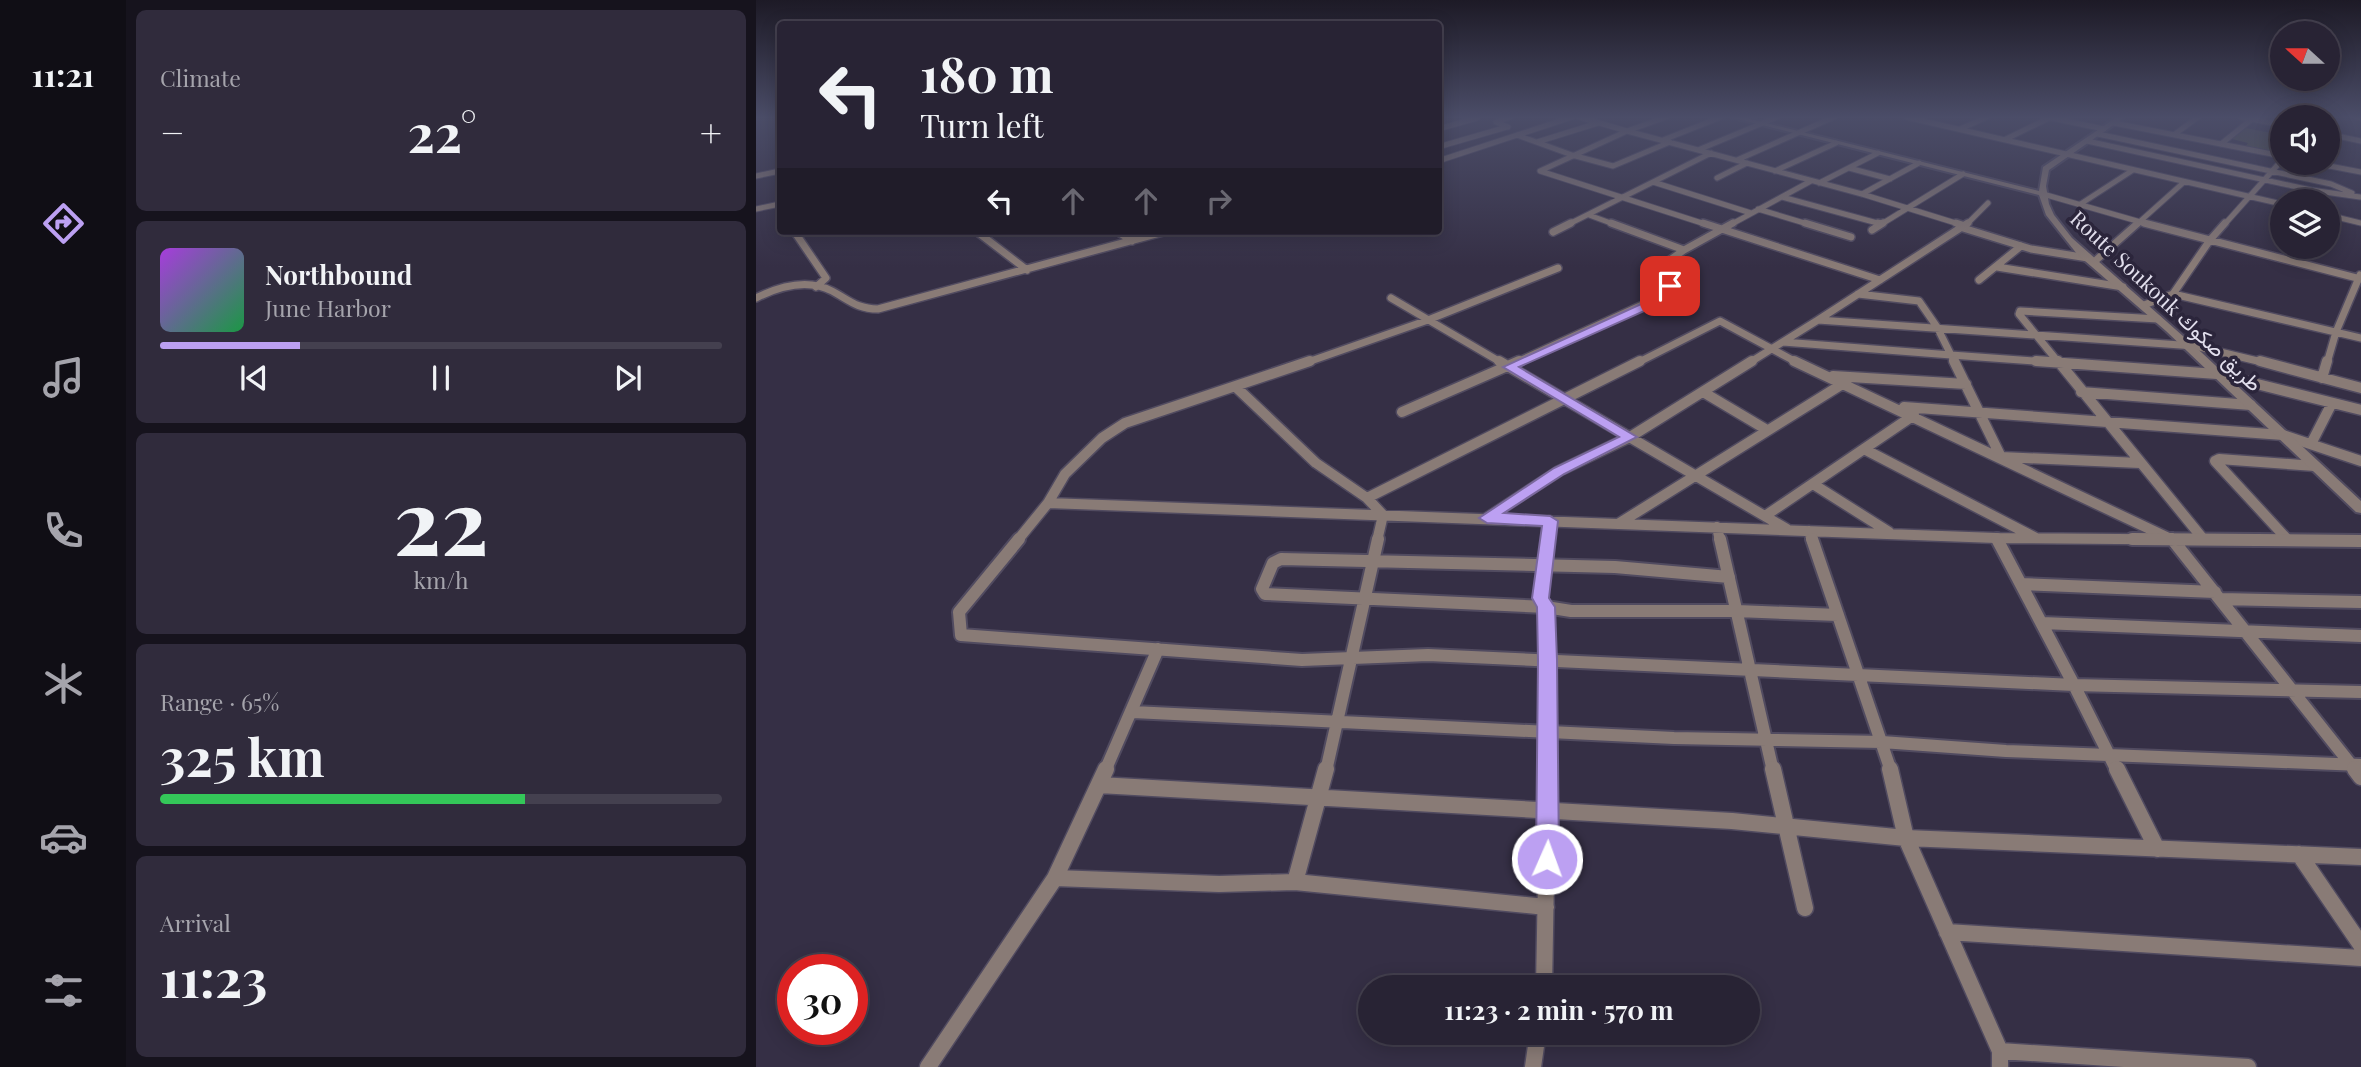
<!DOCTYPE html>
<html lang="en">
<head>
<meta charset="utf-8">
<style>
	body { margin:0; font-family:"Playfair Display",Vazirmatn,serif; background:#302b3c; color:#f1f3f6; height:100vh; display:flex; flex-direction:column; font-size:26px; white-space:nowrap }
	* { box-sizing:border-box; margin:0 }
	p { font-size:23px; color:#a5a4ac }
	.icon { flex:none; width:38px; height:38px; fill:none; stroke:currentColor; stroke-width:2; stroke-linecap:round; stroke-linejoin:round }
	.map { position:relative; flex:1; overflow:hidden }
	.side { display:flex; flex-direction:column; gap:10px; padding:10px; background:#16131d; width:630px }
	.side>* { flex:none }
	.top-card { position:absolute; left:21px; top:21px; width:665px; height:214px; border-radius:7px; box-shadow:0 4px 18px #0003,0 0 0 2px #44404f; background:#282334; color:#f1f3f6; overflow:hidden }
	.needle { width:46px; rotate:291deg }
	.buttons { position:absolute; left:1514px; top:21px; display:grid; gap:14px }
	.buttons a { display:grid; place-items:center; width:70px; height:70px; border-radius:50%; background:#282334; box-shadow:0 4px 18px #0003,0 0 0 2px #44404f; font-size:35px }
	.speed { position:absolute; left:21px; top:954px; display:flex; gap:14px; font-size:35px; font-weight:700; text-align:center }
	.speed>* { display:grid; place-content:center; width:91px; height:91px; border-radius:50%; background:#282334; box-shadow:0 4px 18px #0003,0 0 0 2px #44404f; line-height:1 }
	.speed .limit { border:10px solid #d22; background:#fff; color:#111 }
	.pin { position:absolute; display:grid; place-items:center; width:60px; height:60px; color:#fff; margin:-30px; border-radius:14px; box-shadow:0 4px 10px #0006 }
	.me { position:absolute; width:77px; margin:-38px; rotate:2deg; stroke-linejoin:round; filter:drop-shadow(0 0 5px #0008) }
	.turn { display:flex; align-items:center; gap:24px; height:147px; padding:0 28px; font-size:32px }
	.turn .icon { width:91px; height:91px; stroke-width:2.5 }
	.turn b { display:block; font-size:49px; line-height:60px }
	.lanes { display:flex; align-items:center; height:66px; padding:0 28px; background:#0003; justify-content:center; gap:35px; direction:ltr }
	.lanes .off { opacity:.35 }
	.big { font-size:52px; font-weight:700; line-height:1.1 }
	.side .card { flex:1; display:flex; flex-direction:column; justify-content:center; gap:10px; min-width:0; padding:0 24px; border-radius:10px; background:#302b3c }
	.side .dial { align-items:center; gap:0 }
	.dial b { font-size:91px; line-height:1 }
	.song { display:flex; align-items:center; gap:21px }
	.cover { width:84px; height:84px; border-radius:10px; background:linear-gradient(135deg,hsl(280 70% 55%),hsl(140 70% 35%)) }
	.played { height:7px; border-radius:4px; background:linear-gradient(90deg,#bca0f2 25%,#44404f 25%) }
	.keys { display:flex; justify-content:space-around; direction:ltr }
	.heat { display:flex; justify-content:space-between; align-items:center; font-size:38px; direction:ltr }
	.charge { height:10px; border-radius:5px; background:linear-gradient(90deg,#34c759 65%,#44404f 0) }
	.trip { position:absolute; left:602px; top:975px; width:402px; height:70px; border-radius:35px; background:#282334; box-shadow:0 4px 18px #0003,0 0 0 2px #44404f; font-weight:700; line-height:70px; text-align:center }
	main { display:flex; flex:1; min-height:0 }
	.dock { display:flex; flex-direction:column; width:126px; justify-content:space-around; align-items:center; background:#100e15; color:#a5a4ac }
	.dock .icon { width:49px; height:49px }
	.dock .current { color:#bca0f2 }
	.dock b { font-size:32px; color:#f1f3f6 }
	.map>svg:first-child { display:block }
	.green { fill:#525845 }
	.lines { fill:none; stroke-linecap:round; stroke-linejoin:round }
	.minor-far4-casing { stroke:#514b60; stroke-width:7 }
	.minor-far3-casing { stroke:#514b60; stroke-width:10 }
	.minor-far2-casing { stroke:#514b60; stroke-width:13 }
	.minor-far1-casing { stroke:#514b60; stroke-width:16 }
	.minor-casing { stroke:#514b60; stroke-width:19 }
	.tertiary-casing { stroke:#514b60; stroke-width:4 }
	.minor-far4 { stroke:#897b76; stroke-width:5 }
	.minor-far3 { stroke:#897b76; stroke-width:7 }
	.minor-far2 { stroke:#897b76; stroke-width:10 }
	.minor-far1 { stroke:#897b76; stroke-width:12 }
	.minor { stroke:#897b76; stroke-width:16 }
	.tertiary { fill:#897b76; fill-rule:evenodd }
	.route { fill:#bca0f2; stroke:#7a689d; stroke-width:2 }
	.labels { text-anchor:middle; dominant-baseline:central; stroke-width:7; stroke-linejoin:round; paint-order:stroke }
	.far-street-label { font-size:21px; fill:#e2dfed; stroke:#2b253b }
</style>
</head>
<body>
<main>
<nav class="dock">
<b>11:21</b>
<svg class="icon current" aria-label="directions" viewBox="0 0 24 24"><path d="M12 3l9 9-9 9-9-9zM9 14v-3h6M13 9l2 2-2 2"/></svg>
<svg class="icon" aria-label="music" viewBox="0 0 24 24"><path d="M9 18V5l10-2v13"/><circle cx="6" cy="18" r="3"/><circle cx="16" cy="16" r="3"/></svg>
<svg class="icon" aria-label="phone" viewBox="0 0 24 24"><path d="M5 4h4l2 5-3 2q2 4 5 5l2-3 5 2v4C11 20 4 13 5 4z"/></svg>
<svg class="icon" aria-label="climate" viewBox="0 0 24 24"><path d="M12 3v18M4 7l16 10M4 17L20 7"/></svg>
<svg class="icon" aria-label="car" viewBox="0 0 24 24"><path d="M5 17H2v-5l4-1 3-4h7l3 4 3 1v5h-3M9 17h6M6 11h13"/><circle cx="7" cy="17" r="2"/><circle cx="17" cy="17" r="2"/></svg>
<svg class="icon" aria-label="filters" viewBox="0 0 24 24"><path d="M4 7h16M4 17h16"/><circle cx="9" cy="7" r="2"/><circle cx="15" cy="17" r="2"/></svg>
</nav>
<section class="side">
<div class="card"><p>Climate</p>
<div class="heat"><a>−</a><b class="big">22°</b><a>+</a></div>
</div>
<div class="card">
<div class="song"><i class="cover"></i><div><b>Northbound</b><p>June Harbor</p></div></div>
<div class="played"></div>
<div class="keys"><svg class="icon" aria-label="previous" viewBox="0 0 24 24"><path d="M18 5L8 12l10 7zM5 5v14"/></svg><svg class="icon" aria-label="pause" viewBox="0 0 24 24"><path d="M8 5v14M16 5v14"/></svg><svg class="icon" aria-label="next" viewBox="0 0 24 24"><path d="M6 5l10 7-10 7zM19 5v14"/></svg></div>
</div>
<div class="card dial"><b>22</b><p>km/h</p></div>
<div class="card"><p>Range · 65%</p><b class="big">325 km</b><div class="charge"></div></div>
<div class="card"><p>Arrival</p><b class="big">11:23</b></div>
</section>
<div class="map">
<svg width="1605" height="1067" viewBox="0 0 1605 1067">
	<rect width="100%" height="100%" fill="#352f45"/>
	<!-- green -->
	<path class="green" d="M 1490,128 L 1526,135 L 1526,149 L 1523,152 L 1490,146 L 1492,143 L 1476,139 Z"/>
	<g class="lines">
		<defs>
			<path id="minor-far4" d="M 823,117 L 871,131
				M 910,117 L 871,131 L 942,150 L 1021,117
				M 1150,117 L 1526,204
				M 1291,117 L 1348,129
				M 1485,117 L 1526,125
				M 1601,117 L 1605,118
				M 1572,119 L 1574,117
				M 1358,123 L 1526,156
				M 752,127 L 740,122 L 755,117
				M 682,129 L 721,118
				M 1204,129 L 1231,117
				M 871,131 L 784,171 L 952,225
				M 1342,134 L 1575,184 L 1596,193
				M 1419,134 L 1442,117
				M 1572,134 L 1605,141
				M 761,135 L 816,155 L 857,166 L 914,142
				M 1250,139 L 1293,118
				M 907,140 L 965,117
				M 1331,141 L 1555,190 L 1604,197
				M 781,142 L 842,123
				M 1465,144 L 1496,119
				M 682,147 L 751,127
				M 942,150 L 1106,194 L 1206,225
				M 981,160 L 1078,117
				M 682,161 L 816,117
				M 1558,163 L 1605,172
				M 1093,168 L 1134,179
				M 1019,171 L 1080,143
				M 0,176 L 24,171
				M 961,178 L 991,163
				M 897,182 L 995,213
				M 1063,183 L 1122,153
				M 1106,194 L 1163,163
				M 1287,194 L 1395,225
				M 1026,197 L 1125,224
				M 1323,205 L 1377,170
				M 0,209 L 24,204
				M 1002,209 L 1055,225
				M 833,215 L 860,225
				M 1572,215 L 1605,223
				M 811,225 L 955,153
				M 974,225 L 1055,181
				M 1124,225 L 1207,174
				M 1210,225 L 1232,203
				M 1380,225 L 1428,182
				M 1468,225 L 1526,160"/>
			<path id="minor-far3" d="M 855,223 L 928,250 L 977,223
				M 947,223 L 1124,280
				M 1049,223 L 1095,237
				M 1122,223 L 1125,224
				M 1200,223 L 1209,226
				M 1388,223 L 1605,279
				M 1207,228 L 1275,249 L 1332,258
				M 1116,230 L 1127,223
				M 38,231 L 70,278 L 60,287
				M 220,231 L 271,270
				M 361,231 L 376,241
				M 797,232 L 815,223
				M 1338,262 L 1382,223
				M 1241,267 L 1367,287
				M 1223,280 L 1265,246
				M 1102,294 L 1163,301 L 1181,327 L 1195,355 L 1304,363
				M 1417,294 L 1605,338
				M 0,298 C 24,286 51,278 76,291 C 93,300 101,309 122,309 L 411,231
				M 635,298 L 746,363
				M 1388,305 L 1417,294 L 1454,240 L 1469,223
				M 1062,320 L 1212,223
				M 1027,342 L 1195,355 L 1199,363
				M 549,363 L 672,320 L 802,268
				M 759,363 L 915,292 L 905,274 L 907,265 L 928,250
				M 881,363 L 964,321 L 1042,363
				M 993,363 L 1062,320 L 1439,346 L 1510,363
				M 1303,363 L 1263,314 L 1264,311 L 1402,319
				M 1571,363 L 1580,332 L 1604,275"/>
			<path id="minor-far2" d="M 743,361 L 1031,529
				M 1038,361 L 1419,541
				M 1198,361 L 1245,457 L 1384,463
				M 1280,361 L 1461,374 L 1605,410
				M 1302,361 L 1448,540
				M 1504,361 L 1605,388
				M 1077,376 L 1210,384
				M 1566,378 L 1571,361
				M 480,387 L 560,463 L 611,498 L 627,515 L 621,541
				M 947,392 L 1011,430
				M 1325,392 L 1495,405
				M 1148,407 L 1527,435 L 1605,461
				M 646,412 L 763,361
				M 1555,444 L 1576,403
				M 1108,449 L 1280,538
				M 1057,484 L 1133,532
				M 611,498 L 884,361
				M 292,503 L 1240,538 L 1589,541
				M 1009,516 L 1158,415
				M 731,518 L 803,471 L 874,437 L 996,361
				M 862,524 L 1088,383
				M 961,527 L 964,541
				M 1053,531 L 1056,541
				M 1240,538 L 1242,541
				M 1532,540 L 1459,461 L 1463,459 L 1559,466
				M 261,541 L 292,503 L 309,474 L 346,438 L 369,423 L 554,361
				M 792,541 L 794,521"/>
			<path id="minor-far1" d="M 263,539 L 203,612 L 205,635 L 546,660 L 672,655 L 1318,685 L 1361,771
				M 792,539 L 785,598 L 790,607 L 815,611 L 981,611 L 1082,615
				M 964,539 L 1017,771
				M 1056,539 L 1135,771
				M 1241,539 L 1318,685 L 1605,692
				M 1376,539 L 1605,541
				M 1416,539 L 1600,771
				M 1265,584 L 1459,592
				M 1465,599 L 1605,602
				M 1286,623 L 1605,636
				M 377,712 L 918,738 L 1126,742 L 1250,751 L 1605,765
				M 349,771 L 402,649
				M 570,771 L 622,539
				M 792,771 L 790,607 L 509,594 L 506,589 L 517,563 L 525,559 L 859,567 L 973,577"/>
			<path id="minor" d="M 1017,769 L 1049,908
				M 1134,769 L 1150,838 L 1244,1051 L 1244,1067
				M 1361,769 L 1401,849
				M 1599,769 L 1605,777
				M 343,785 L 976,821 L 1150,838 L 1605,857
				M 1543,854 L 1605,945
				M 299,878 L 350,769
				M 539,882 L 790,907
				M 1191,932 L 1605,958
				M 788,987 L 792,769
				M 1244,1051 L 1492,1067
				M 172,1067 L 299,878 L 463,884 L 539,882 L 570,769
				M 777,1067 L 782,1032"/>
			<path id="tertiary" d="M 974,117 L 986,117 L 1283,191 L 1287,167 L 1361,117 L 1369,117 L 1293,170 L 1290,186 L 1293,204 L 1298,215 L 1316,238 L 1445,352 L 1605,501 L 1605,513 L 1600,512 L 1410,331 L 1321,254 L 1290,215 L 1283,195 Z"/>
		</defs>
		<!-- minor-far4 casing -->
		<use href="#minor-far4" class="minor-far4-casing"/>
		<!-- minor-far3 casing -->
		<use href="#minor-far3" class="minor-far3-casing"/>
		<!-- minor-far2 casing -->
		<use href="#minor-far2" class="minor-far2-casing"/>
		<!-- minor-far1 casing -->
		<use href="#minor-far1" class="minor-far1-casing"/>
		<!-- minor casing -->
		<use href="#minor" class="minor-casing"/>
		<!-- tertiary casing -->
		<use href="#tertiary" class="tertiary-casing"/>
		<!-- minor-far4 -->
		<use href="#minor-far4" class="minor-far4"/>
		<!-- minor-far3 -->
		<use href="#minor-far3" class="minor-far3"/>
		<!-- minor-far2 -->
		<use href="#minor-far2" class="minor-far2"/>
		<!-- minor-far1 -->
		<use href="#minor-far1" class="minor-far1"/>
		<!-- minor -->
		<use href="#minor" class="minor"/>
		<!-- tertiary -->
		<use href="#tertiary" class="tertiary"/>
	</g>
	<!-- sky -->
	<linearGradient id="sky" x2="0" y2="1"><stop stop-color="#1d1a26"/><stop offset="0.44" stop-color="#4b4d68"/><stop offset="1" stop-color="#4b4d68" stop-opacity="0"/></linearGradient>
	<rect width="1605" height="267" fill="url(#sky)"/>
	<!-- route -->
	<path class="route" d="M 910,284 L 918,284 L 920,292 L 904,304 L 763,367 L 881,437 L 808,474 L 748,513 L 794,516 L 802,521 L 793,598 L 799,607 L 801,660 L 803,859 L 799,867 L 791,870 L 783,867 L 780,859 L 782,660 L 781,607 L 776,598 L 786,526 L 731,523 L 723,518 L 798,468 L 863,437 L 747,367 L 896,299 L 909,291 Z"/>
	<g class="labels">
		<!-- far-street labels -->
		<g class="far-street-label">
			<text transform="translate(1411 300) rotate(43)">Route Soukouk طريق صكوك</text>
		</g>
	</g>
</svg>
<div class="buttons">
<a><svg class="needle" viewBox="-14 -14 28 28"><path d="M0-13l5 13h-10z" fill="#e53935"/><path d="M0 13l5-13h-10z" fill="#a5a4ac"/></svg></a>
<a><svg class="icon" aria-label="sound" viewBox="0 0 24 24"><path d="M4 9h4l5-4v14l-5-4H4zM17 9q2 3 0 6"/></svg></a>
<a><svg class="icon" aria-label="layers" viewBox="0 0 24 24"><path d="M12 4l9 5-9 5-9-5zM3 14l9 5 9-5"/></svg></a>
</div>
<div class="speed"><div class="limit">30</div></div>
<div class="pin" style="left:914px;top:286px;background:#d93025"><svg class="icon" aria-label="arrive" viewBox="0 0 24 24"><path d="M6 21V4h12l-3 4 3 4H6"/></svg></div>
<svg class="me" style="left:791px;top:859px" viewBox="-20 -20 40 40"><circle r="17" fill="#bca0f2" stroke="#fff" stroke-width="3"/><path d="M0-11L8 9 0 5-8 9z" fill="#fff"/></svg>
<div class="trip">11:23 · 2 min · 570 m</div>
<div class="top-card">
<div class="turn"><svg class="icon" aria-label="left" viewBox="0 0 24 24"><path d="M17 20v-9H6M10 6l-5 5 5 5"/></svg><div><b>180 m</b>Turn left</div></div>
<div class="lanes"><svg class="icon" aria-label="left" viewBox="0 0 24 24"><path d="M17 20v-9H6M10 6l-5 5 5 5"/></svg><svg class="icon off" aria-label="ahead" viewBox="0 0 24 24"><path d="M12 20V5M6 11l6-6 6 6"/></svg><svg class="icon off" aria-label="ahead" viewBox="0 0 24 24"><path d="M12 20V5M6 11l6-6 6 6"/></svg><svg class="icon off" aria-label="right" viewBox="0 0 24 24"><path d="M7 20v-9h11M14 6l5 5-5 5"/></svg></div>
</div>
</div>
</main>
</body>
</html>
